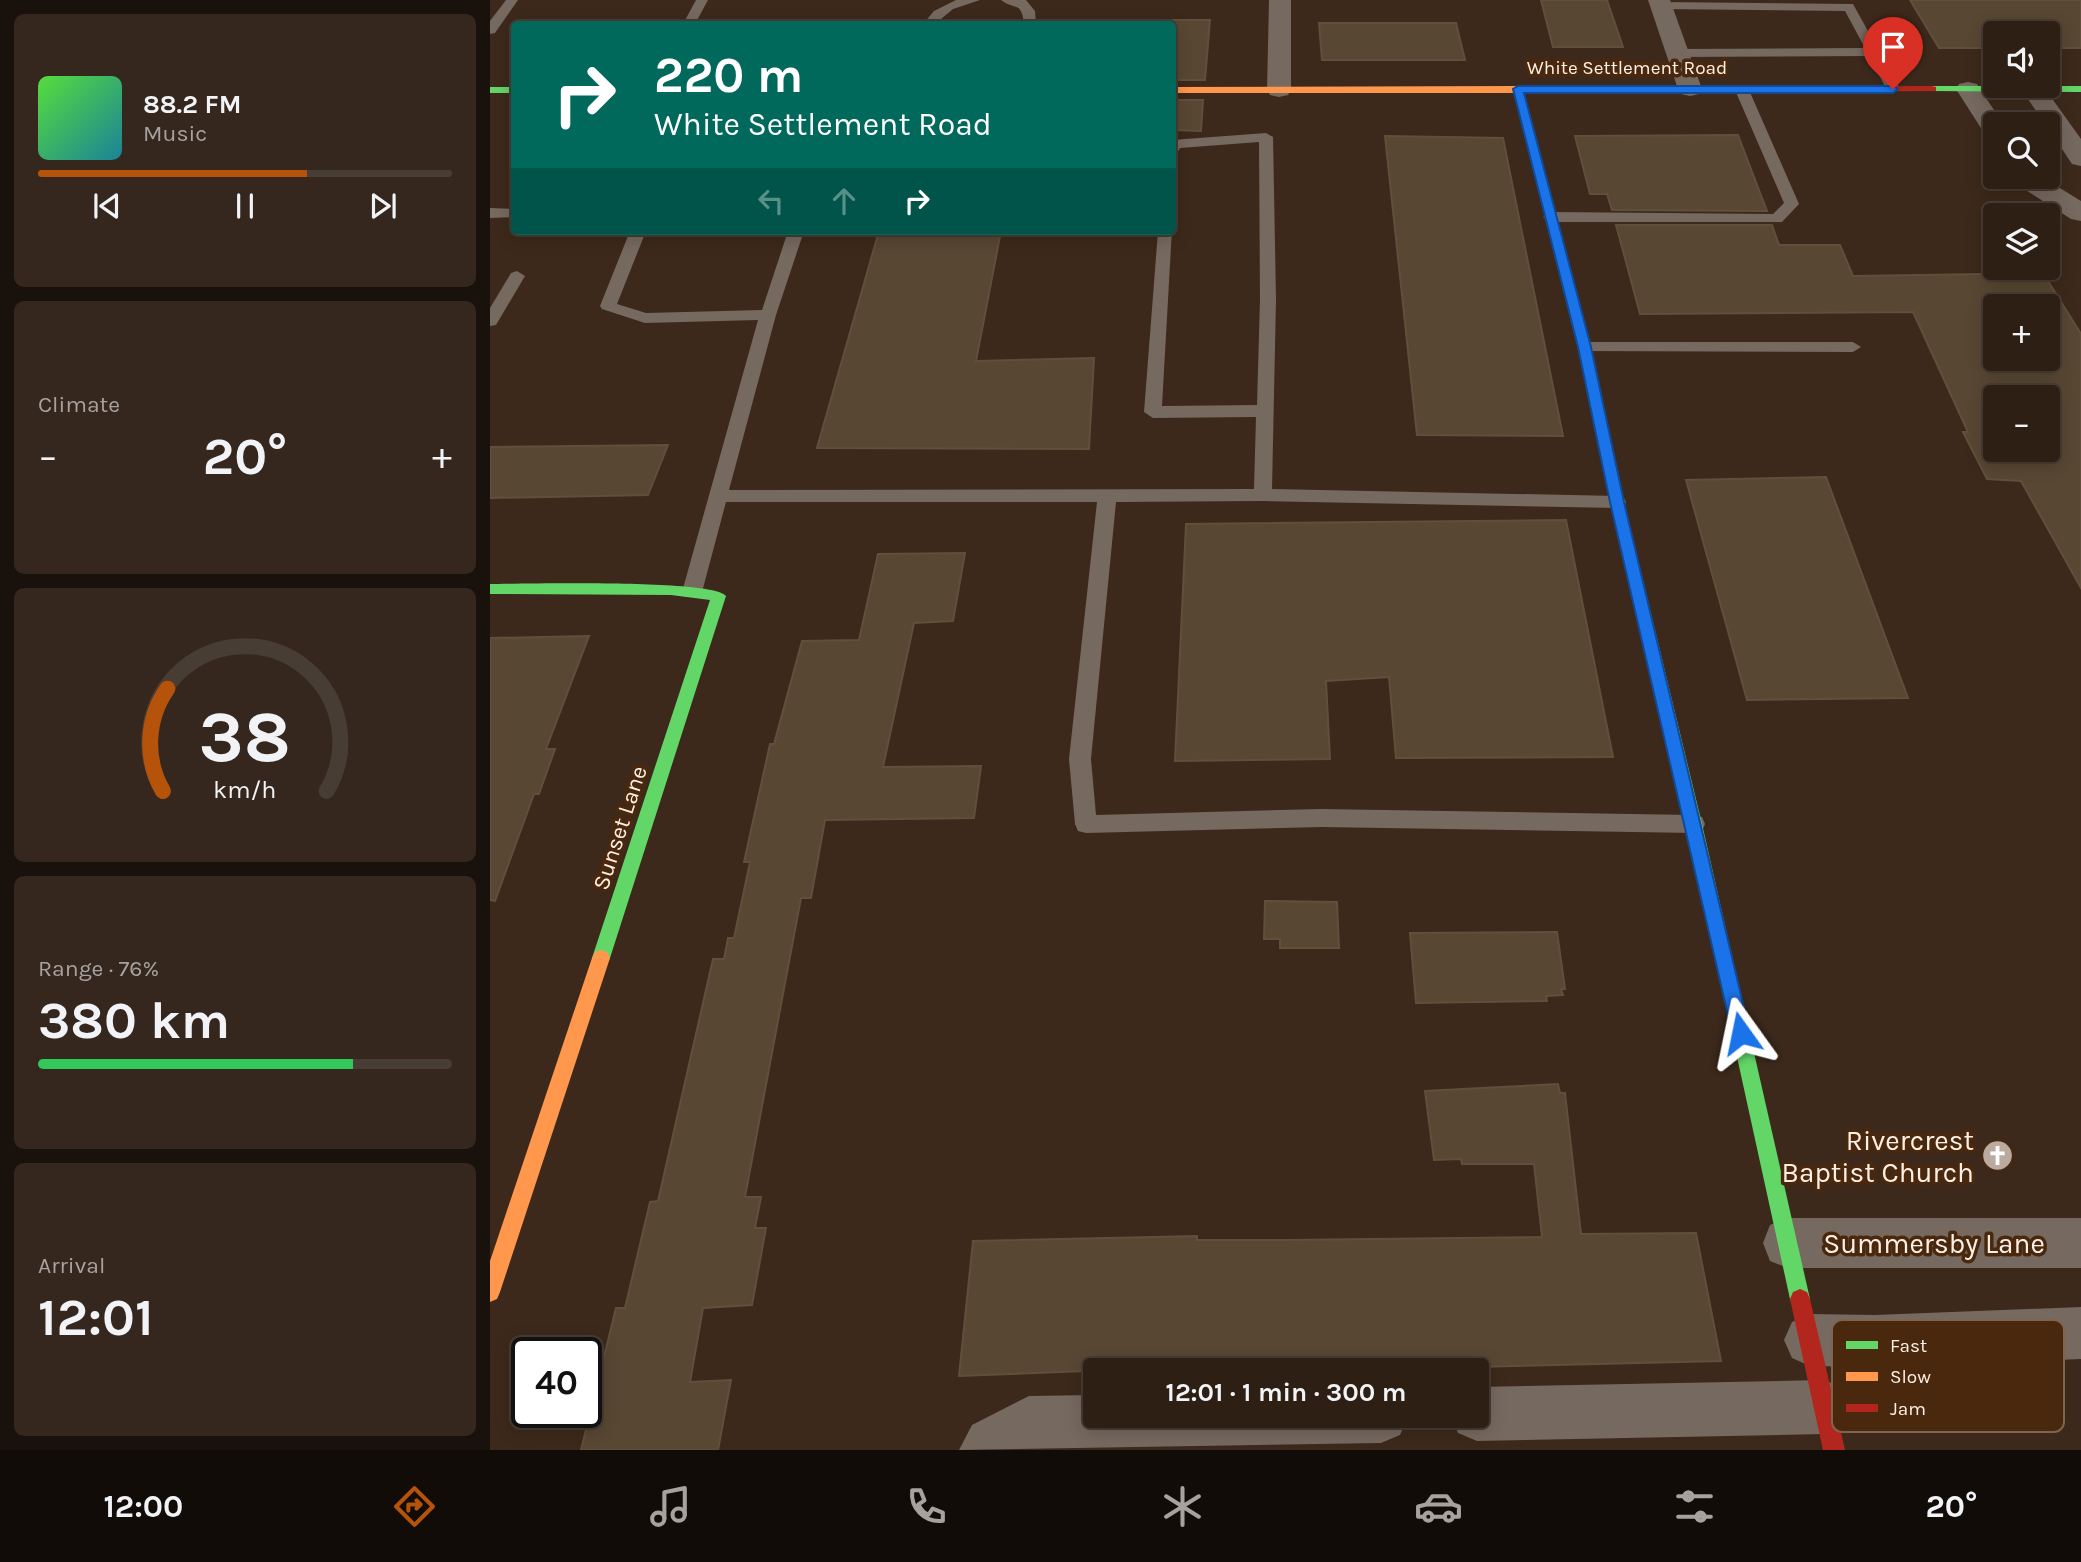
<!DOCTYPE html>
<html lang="en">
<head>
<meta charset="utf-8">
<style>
	body { margin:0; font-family:Karla,sans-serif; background:#35271d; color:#f1f3f6; height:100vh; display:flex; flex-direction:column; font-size:26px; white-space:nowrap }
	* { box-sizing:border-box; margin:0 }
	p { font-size:23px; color:#a7a2a0 }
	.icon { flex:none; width:38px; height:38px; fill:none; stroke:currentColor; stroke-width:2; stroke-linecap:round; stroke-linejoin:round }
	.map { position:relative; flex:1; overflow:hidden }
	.drawer { display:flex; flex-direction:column; gap:14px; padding:14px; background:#19110b; width:490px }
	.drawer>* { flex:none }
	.banner { position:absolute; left:21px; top:21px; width:665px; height:214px; border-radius:7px; box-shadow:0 4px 18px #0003,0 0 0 2px #483d34; background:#00695c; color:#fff; overflow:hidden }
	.fabs { position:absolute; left:1493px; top:21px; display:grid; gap:14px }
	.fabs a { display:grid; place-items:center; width:77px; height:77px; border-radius:7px; background:#2d1f14; box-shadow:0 4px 18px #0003,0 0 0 2px #483d34; font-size:35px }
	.speed { position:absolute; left:21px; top:1337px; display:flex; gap:14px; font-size:35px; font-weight:700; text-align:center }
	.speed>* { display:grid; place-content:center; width:91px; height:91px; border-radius:50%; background:#2d1f14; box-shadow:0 4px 18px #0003,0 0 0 2px #483d34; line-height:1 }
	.speed .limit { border:4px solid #111; border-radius:10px; background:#fff; color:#111 }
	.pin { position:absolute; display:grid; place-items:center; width:60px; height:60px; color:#fff; margin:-72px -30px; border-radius:50% 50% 50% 0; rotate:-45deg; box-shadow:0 0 7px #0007 }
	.pin .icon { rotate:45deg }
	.me { position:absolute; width:77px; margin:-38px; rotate:348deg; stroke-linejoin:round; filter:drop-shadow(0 0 5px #0008) }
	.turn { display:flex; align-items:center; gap:24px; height:147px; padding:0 28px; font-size:32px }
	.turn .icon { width:91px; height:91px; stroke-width:2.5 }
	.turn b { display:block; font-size:49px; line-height:60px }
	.lanes { display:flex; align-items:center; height:66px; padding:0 28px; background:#0003; justify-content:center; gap:35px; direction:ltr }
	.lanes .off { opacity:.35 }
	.big { font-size:52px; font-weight:700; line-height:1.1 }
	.drawer .card { flex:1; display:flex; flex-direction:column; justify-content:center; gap:10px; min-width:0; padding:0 24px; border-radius:10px; background:#35271d }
	.drawer .dial { align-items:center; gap:0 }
	.dial svg { height:182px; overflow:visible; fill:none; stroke:#483d34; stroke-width:7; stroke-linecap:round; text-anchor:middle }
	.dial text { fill:#f1f3f6; stroke:none }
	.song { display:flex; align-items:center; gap:21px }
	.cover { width:84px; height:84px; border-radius:10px; background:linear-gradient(135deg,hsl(110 70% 55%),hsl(190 70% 35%)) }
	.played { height:7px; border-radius:4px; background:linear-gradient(90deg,#b45309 65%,#483d34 65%) }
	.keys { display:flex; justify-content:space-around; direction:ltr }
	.heat { display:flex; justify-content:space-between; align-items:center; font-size:38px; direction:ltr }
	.charge { height:10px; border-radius:5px; background:linear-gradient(90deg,#34c759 76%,#483d34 0) }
	.trip { position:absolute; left:593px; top:1358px; width:406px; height:70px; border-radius:7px; background:#2d1f14; box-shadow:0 4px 18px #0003,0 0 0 2px #483d34; font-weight:700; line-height:70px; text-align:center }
	.menu { display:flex; height:112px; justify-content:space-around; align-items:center; background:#120c08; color:#a7a2a0 }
	.menu .icon { width:49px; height:49px }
	.menu .current { color:#b45309 }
	.menu b { font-size:32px; color:#f1f3f6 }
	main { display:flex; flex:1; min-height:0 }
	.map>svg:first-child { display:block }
	.building { fill:#584733; stroke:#60503b; stroke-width:2; fill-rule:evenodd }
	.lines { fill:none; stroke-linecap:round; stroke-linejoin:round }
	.lane { fill:#766960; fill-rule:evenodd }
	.street { fill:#766960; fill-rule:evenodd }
	.fast { fill:#63d668; fill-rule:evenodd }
	.slow { fill:#ff974d; fill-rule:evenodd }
	.jam { fill:#b3261e; fill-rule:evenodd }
	.route { fill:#1a73e8; stroke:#114b97; stroke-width:2 }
	.labels { text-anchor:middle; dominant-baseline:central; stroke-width:7; stroke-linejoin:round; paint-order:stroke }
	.far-street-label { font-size:19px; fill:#fef0e6; stroke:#49280e }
	.street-label { font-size:23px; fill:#fef0e6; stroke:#49280e }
	.near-poi-label { font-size:28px; fill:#fef0e6; stroke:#49280e; text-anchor:end }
	.near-street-label { font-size:28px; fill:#fef0e6; stroke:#49280e }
	.key { fill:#49280e; stroke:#7f644f; stroke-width:2 }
	.key-label { font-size:19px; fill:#fef0e6 }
</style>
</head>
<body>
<main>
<section class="drawer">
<div class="card">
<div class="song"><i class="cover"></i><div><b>88.2 FM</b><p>Music</p></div></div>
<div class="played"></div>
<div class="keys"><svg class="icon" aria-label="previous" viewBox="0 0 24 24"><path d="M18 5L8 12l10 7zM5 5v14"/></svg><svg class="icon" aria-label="pause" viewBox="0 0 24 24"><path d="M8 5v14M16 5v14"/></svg><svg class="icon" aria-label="next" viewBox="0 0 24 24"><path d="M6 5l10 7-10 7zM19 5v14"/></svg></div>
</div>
<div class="card"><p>Climate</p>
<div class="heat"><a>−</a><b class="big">20°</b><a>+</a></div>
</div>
<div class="card dial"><svg viewBox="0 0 100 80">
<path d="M14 69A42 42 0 1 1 86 69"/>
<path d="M14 69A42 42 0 0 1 16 24" stroke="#b45309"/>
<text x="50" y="56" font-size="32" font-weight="700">38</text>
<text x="50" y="72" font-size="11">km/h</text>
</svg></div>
<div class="card"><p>Range · 76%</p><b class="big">380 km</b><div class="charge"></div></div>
<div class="card"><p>Arrival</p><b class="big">12:01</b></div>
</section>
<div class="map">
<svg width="1591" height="1450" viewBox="0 0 1591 1450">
	<rect width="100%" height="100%" fill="#3c291b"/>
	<!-- building -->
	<path class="building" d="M 1051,0 L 1117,0 L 1133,47 L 1063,47 Z
		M 1420,0 L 1591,0 L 1591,48 L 1558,48 L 1558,33 L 1505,33 L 1505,48 L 1449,48 Z
		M 682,20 L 720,20 L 715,80 L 682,80 Z
		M 829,23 L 966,23 L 975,60 L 832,60 Z
		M 682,100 L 713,100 L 711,131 L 682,130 Z
		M 1248,135 L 1277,211 L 1122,210 L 1117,194 L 1100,194 L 1085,136 Z
		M 895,136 L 1013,138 L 1073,436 L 927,435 Z
		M 1126,225 L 1282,225 L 1289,245 L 1350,245 L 1363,276 L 1553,273 L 1591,334 L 1591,588 L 1531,481 L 1497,479 L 1473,432 L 1478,432 L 1423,312 L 1150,314 ZM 1505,306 L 1558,306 L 1558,359 L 1505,359 ZM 1505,397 L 1558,397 L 1558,450 L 1505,450 Z
		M 389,231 L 511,231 L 486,361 L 604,358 L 599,449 L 327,448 Z
		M 178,445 L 158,495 L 0,498 L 0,447 Z
		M 1336,477 L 1418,698 L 1257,700 L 1196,480 Z
		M 1076,520 L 1123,757 L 906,758 L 899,677 L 836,681 L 840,759 L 685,761 L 696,524 Z
		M 475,553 L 463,621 L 424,623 L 393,767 L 491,766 L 484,818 L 335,820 L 321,898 L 311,898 L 255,1197 L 271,1197 L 265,1228 L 276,1228 L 262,1305 L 213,1308 L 200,1382 L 241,1380 L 228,1450 L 91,1450 L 126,1308 L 135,1308 L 160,1202 L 168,1201 L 223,959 L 234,959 L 238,938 L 244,938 L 260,862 L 254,862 L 280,744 L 284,744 L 312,641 L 369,640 L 388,554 Z
		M 99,636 L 56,749 L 65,749 L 49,794 L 44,794 L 5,901 L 0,900 L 0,638 Z
		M 775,901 L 847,902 L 849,948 L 790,948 L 790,939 L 774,939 Z
		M 1067,932 L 1075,989 L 1071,989 L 1073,995 L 1056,996 L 1057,1001 L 926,1003 L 920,933 Z
		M 1068,1084 L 1070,1093 L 1075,1093 L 1091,1234 L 1206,1233 L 1231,1361 L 901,1369 L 815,1370 L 815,1366 L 721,1369 L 721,1366 L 469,1376 L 483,1241 L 707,1236 L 707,1240 L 798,1240 L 1052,1237 L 1044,1164 L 972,1164 L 971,1159 L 944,1160 L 935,1091 Z"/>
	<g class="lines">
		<!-- lane -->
		<path class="lane" d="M 16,0 L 28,0 L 5,33 L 0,34 L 0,21 Z
			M 206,0 L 218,0 L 205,24 L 193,24 Z
			M 466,0 L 490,0 L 463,9 L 445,24 L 433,24 L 444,11 Z
			M 511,0 L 536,0 L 545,11 L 546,24 L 534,24 C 531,0 525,11 511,0 Z
			M 1172,2 L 1363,4 L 1410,89 L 1403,93 L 1398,92 L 1379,56 L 1188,57 L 1181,53 L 1188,49 L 1375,48 L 1355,11 L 1168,9 L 1166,6 Z
			M 1252,86 L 1259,90 L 1309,204 L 1292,222 L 1061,222 L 1053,217 L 1061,212 L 1283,214 L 1294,203 L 1245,90 Z
			M 776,133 L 783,137 L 786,299 L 782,489 L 1127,496 L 1134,498 L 1136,502 L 1134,506 L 1127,508 L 773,501 L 626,502 L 601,759 L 606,815 L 831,809 L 1204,815 L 1212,817 L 1215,824 L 1212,831 L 1204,833 L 831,827 L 596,833 L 588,831 L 585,824 L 579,759 L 607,502 L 236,502 L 212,592 L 209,597 L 195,597 L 192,592 L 268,320 L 155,323 L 112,309 L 110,306 L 140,231 L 156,231 L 127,304 L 156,313 L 272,310 L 298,231 L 314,231 L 286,315 L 239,490 L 764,489 L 766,417 L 663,418 L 654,412 L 668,231 L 682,229 L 672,406 L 767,405 L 770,299 L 769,142 L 690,148 L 687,153 L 682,154 L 682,140 Z
			M 0,208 L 24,209 L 24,217 L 0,218 Z
			M 27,271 L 35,276 L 6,325 L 0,326 L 0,308 L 21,273 Z
			M 1095,342 L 1363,342 L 1371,347 L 1363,352 L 1089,351 L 1087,347 L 1089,343 Z"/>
		<!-- street -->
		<path class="street" d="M 779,0 L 801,0 L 801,90 L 798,95 L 789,97 L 780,95 L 777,90 Z
			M 1158,0 L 1180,0 L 1212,89 L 1209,94 L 1200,96 L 1191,94 L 1188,89 Z
			M 1478,82 L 1487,84 L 1513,124 L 1505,124 L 1505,139 L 1496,136 L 1466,89 L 1469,84 Z
			M 1533,86 L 1553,86 L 1591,139 L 1591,166 L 1582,164 L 1558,128 L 1558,124 L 1555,124 L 1531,89 Z
			M 1521,177 L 1552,177 L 1591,201 L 1591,221 L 1581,219 L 1525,183 Z
			M 1298,1218 L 1591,1218 L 1591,1268 L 1298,1268 L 1280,1261 L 1273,1243 L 1280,1225 Z
			M 1591,1307 L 1591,1359 L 1385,1367 L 1320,1366 L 1302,1358 L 1294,1340 L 1302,1322 L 1320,1314 L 1385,1315 Z
			M 1334,1380 L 1353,1388 L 1361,1407 L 1353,1426 L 1334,1434 L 987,1441 L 968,1433 L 961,1416 L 987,1416 L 987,1387 Z
			M 606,1395 L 606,1416 L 918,1416 L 910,1435 L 891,1443 L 469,1450 L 482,1425 L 539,1396 Z"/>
		<!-- fast -->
		<path class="fast" d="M 1442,86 L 1591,86 L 1591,92 L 1438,91 L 1438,87 Z
			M 0,87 L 24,87 L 24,93 L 0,93 Z
			M 1104,385 L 1110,389 L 1134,502 L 1212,824 L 1320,1299 L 1317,1306 L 1310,1309 L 1303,1306 L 1300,1299 L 1196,824 L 1120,502 L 1098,389 Z
			M 0,584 C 33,584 223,579 236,596 L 120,958 L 117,964 L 111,966 L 105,964 L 102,958 L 220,600 L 181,595 L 0,594 Z"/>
		<!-- slow -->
		<path class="slow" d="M 1028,86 L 1135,87 L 1140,90 L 1135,93 L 1034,93 L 1110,389 L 1104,393 L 1098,389 L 1024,93 L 682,93 L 682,87 Z
			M 111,950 L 117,952 L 120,958 L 10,1292 L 7,1299 L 0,1302 L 0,1261 L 102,958 L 105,952 Z"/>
		<!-- jam -->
		<path class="jam" d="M 1442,86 L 1446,87 L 1446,91 L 1135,93 L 1130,90 L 1135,87 Z
			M 1310,1289 L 1317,1292 L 1320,1299 L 1355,1450 L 1333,1450 L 1300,1299 L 1303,1292 Z"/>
	</g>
	<!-- route -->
	<path class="route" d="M 1028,86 L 1403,86 L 1408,89 L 1403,93 L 1034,93 L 1101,347 L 1134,502 L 1260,1033 L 1257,1039 L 1251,1042 L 1244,1039 L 1242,1033 L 1120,502 L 1088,347 L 1023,89 Z"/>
	<!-- icons -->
	<defs>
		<symbol id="church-disc" viewBox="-11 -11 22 22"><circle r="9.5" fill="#baaa9f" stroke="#49280e"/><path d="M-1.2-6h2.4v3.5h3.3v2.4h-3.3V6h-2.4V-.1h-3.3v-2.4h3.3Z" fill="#fff"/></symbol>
	</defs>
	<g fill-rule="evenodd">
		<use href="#church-disc" x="1490" y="1138" width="35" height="35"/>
	</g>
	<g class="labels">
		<!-- far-street labels -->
		<g class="far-street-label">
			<text x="1137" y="68">White Settlement Road</text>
		</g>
		<!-- street labels -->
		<g class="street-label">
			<text transform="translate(130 828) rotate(-72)">Sunset Lane</text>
		</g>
		<!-- near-poi labels -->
		<g class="near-poi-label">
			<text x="1484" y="1140">Rivercrest<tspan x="1484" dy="32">Baptist Church</tspan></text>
		</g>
		<!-- near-street labels -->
		<g class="near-street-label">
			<text x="1444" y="1243">Summersby Lane</text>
		</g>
	</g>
	<!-- legend -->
	<rect x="1342" y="1320" width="232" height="112" rx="10" class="key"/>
	<rect x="1356" y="1341" width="32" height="8" fill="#63d668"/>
	<rect x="1356" y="1372" width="32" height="9" fill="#ff974d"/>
	<rect x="1356" y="1404" width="32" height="8" fill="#b3261e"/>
	<g class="key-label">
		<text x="1400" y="1352">Fast</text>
		<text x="1400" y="1383">Slow</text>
		<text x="1400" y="1415">Jam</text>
	</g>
</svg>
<div class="fabs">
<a><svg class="icon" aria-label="sound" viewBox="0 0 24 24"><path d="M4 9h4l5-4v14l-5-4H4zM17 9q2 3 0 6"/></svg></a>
<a><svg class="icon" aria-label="search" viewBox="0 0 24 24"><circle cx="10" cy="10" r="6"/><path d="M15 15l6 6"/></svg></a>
<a><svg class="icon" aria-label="layers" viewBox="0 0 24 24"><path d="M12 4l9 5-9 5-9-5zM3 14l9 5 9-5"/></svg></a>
<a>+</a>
<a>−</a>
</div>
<div class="speed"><div class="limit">40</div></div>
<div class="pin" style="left:1403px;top:89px;background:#d93025"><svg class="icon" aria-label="arrive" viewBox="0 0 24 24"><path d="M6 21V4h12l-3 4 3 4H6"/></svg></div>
<svg class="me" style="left:1251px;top:1033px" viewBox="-20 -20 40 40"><path d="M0-17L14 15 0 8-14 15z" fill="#1a73e8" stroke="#fff" stroke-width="4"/></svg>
<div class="trip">12:01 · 1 min · 300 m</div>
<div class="banner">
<div class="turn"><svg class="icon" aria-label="right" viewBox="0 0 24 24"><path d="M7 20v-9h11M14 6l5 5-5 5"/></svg><div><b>220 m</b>White Settlement Road</div></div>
<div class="lanes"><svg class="icon off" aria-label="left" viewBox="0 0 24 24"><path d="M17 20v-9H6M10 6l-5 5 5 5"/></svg><svg class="icon off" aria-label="ahead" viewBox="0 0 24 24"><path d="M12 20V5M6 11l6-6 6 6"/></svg><svg class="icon" aria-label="right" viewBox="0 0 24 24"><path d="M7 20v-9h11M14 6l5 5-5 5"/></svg></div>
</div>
</div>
</main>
<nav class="menu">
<b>12:00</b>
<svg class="icon current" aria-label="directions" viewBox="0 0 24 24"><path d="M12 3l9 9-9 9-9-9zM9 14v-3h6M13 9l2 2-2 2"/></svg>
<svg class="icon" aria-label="music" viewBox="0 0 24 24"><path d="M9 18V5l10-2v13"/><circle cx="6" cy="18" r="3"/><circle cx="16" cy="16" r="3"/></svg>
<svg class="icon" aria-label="phone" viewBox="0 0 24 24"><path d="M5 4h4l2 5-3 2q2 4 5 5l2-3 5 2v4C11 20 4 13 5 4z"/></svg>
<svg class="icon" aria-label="climate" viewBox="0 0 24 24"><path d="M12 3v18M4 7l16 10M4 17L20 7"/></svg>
<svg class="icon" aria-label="car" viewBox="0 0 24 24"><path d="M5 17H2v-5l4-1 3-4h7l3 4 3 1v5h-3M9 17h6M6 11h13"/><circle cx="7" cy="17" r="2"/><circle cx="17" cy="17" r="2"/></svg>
<svg class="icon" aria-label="filters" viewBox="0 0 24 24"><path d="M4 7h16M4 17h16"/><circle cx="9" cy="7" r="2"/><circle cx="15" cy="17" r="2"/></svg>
<b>20°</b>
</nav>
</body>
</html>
